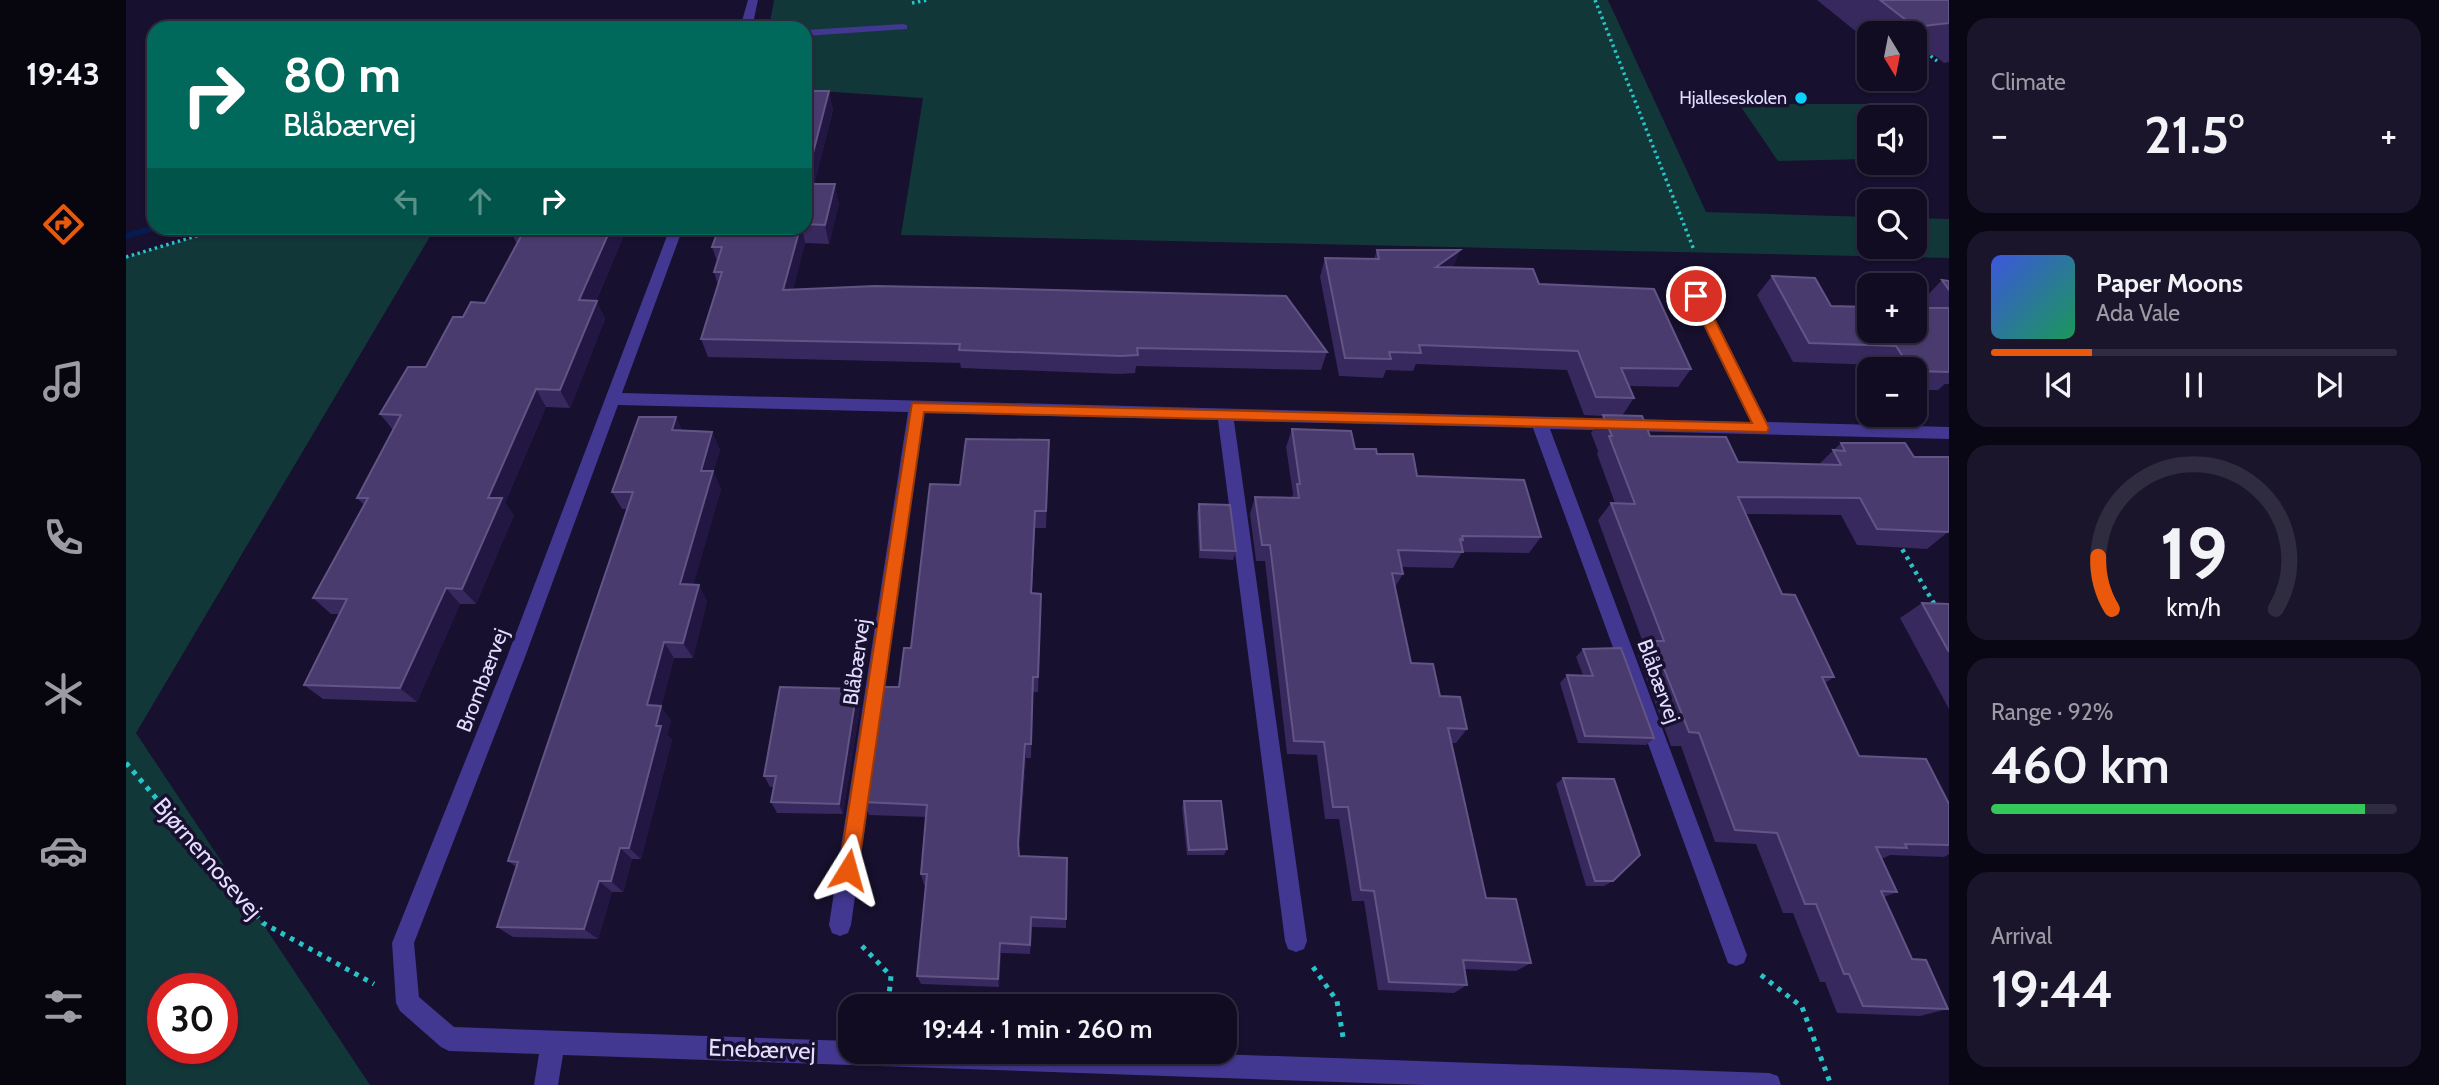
<!DOCTYPE html>
<html lang="en">
<head>
<meta charset="utf-8">
<style>
	body { margin:0; font-family:Cabin,sans-serif; background:#1a152a; color:#f1f3f6; height:100vh; display:flex; flex-direction:column; font-size:26px; white-space:nowrap }
	* { box-sizing:border-box; margin:0 }
	p { font-size:23px; color:#9c9ba5 }
	.icon { flex:none; width:38px; height:38px; fill:none; stroke:currentColor; stroke-width:2; stroke-linecap:round; stroke-linejoin:round }
	.map { position:relative; flex:1; overflow:hidden }
	.details { display:flex; flex-direction:column; gap:18px; padding:18px; background:#090713; width:490px }
	.details>* { flex:none }
	.hud { position:absolute; left:21px; top:21px; width:665px; height:214px; border-radius:21px; box-shadow:0 2px 5px #0004,0 0 0 2px #302c40; background:#00695c; color:#fff; overflow:hidden }
	.needle { width:46px; rotate:170deg }
	.controls { position:absolute; left:1731px; top:21px; display:grid; gap:14px }
	.controls a { display:grid; place-items:center; width:70px; height:70px; border-radius:14px; background:#110c22; box-shadow:0 2px 5px #0004,0 0 0 2px #302c40; font-size:35px }
	.speed { position:absolute; left:21px; top:973px; display:flex; gap:14px; font-size:35px; font-weight:700; text-align:center }
	.speed>* { display:grid; place-content:center; width:91px; height:91px; border-radius:50%; background:#110c22; box-shadow:0 2px 5px #0004,0 0 0 2px #302c40; line-height:1 }
	.speed .limit { border:10px solid #d22; background:#fff; color:#111 }
	.pin { position:absolute; display:grid; place-items:center; width:60px; height:60px; color:#fff; margin:-30px; border:4px solid #fff; border-radius:50%; box-shadow:0 2px 7px #0007 }
	.me { position:absolute; width:77px; margin:-38px; rotate:8deg; stroke-linejoin:round; filter:drop-shadow(0 0 5px #0008) }
	.turn { display:flex; align-items:center; gap:24px; height:147px; padding:0 21px; font-size:32px }
	.turn .icon { width:91px; height:91px; stroke-width:2.5 }
	.turn b { display:block; font-size:49px; line-height:60px }
	.lanes { display:flex; align-items:center; height:66px; padding:0 21px; background:#0003; justify-content:center; gap:35px; direction:ltr }
	.lanes .off { opacity:.35 }
	.big { font-size:52px; font-weight:600; line-height:1.1 }
	.details .widget { flex:1; display:flex; flex-direction:column; justify-content:center; gap:10px; min-width:0; padding:0 24px; border-radius:21px; background:#1a152a }
	.details .dial { align-items:center; gap:0 }
	.dial svg { height:182px; overflow:visible; fill:none; stroke:#302c40; stroke-width:7; stroke-linecap:round; text-anchor:middle }
	.dial text { fill:#f1f3f6; stroke:none }
	.song { display:flex; align-items:center; gap:21px }
	.cover { width:84px; height:84px; border-radius:10px; background:linear-gradient(135deg,hsl(230 70% 55%),hsl(150 70% 35%)) }
	.played { height:7px; border-radius:4px; background:linear-gradient(90deg,#ea580c 25%,#302c40 25%) }
	.keys { display:flex; justify-content:space-around; direction:ltr }
	.heat { display:flex; justify-content:space-between; align-items:center; font-size:38px; direction:ltr }
	.charge { height:10px; border-radius:5px; background:linear-gradient(90deg,#34c759 92%,#302c40 0) }
	.trip { position:absolute; left:712px; top:994px; width:399px; height:70px; border-radius:21px; background:#110c22; box-shadow:0 2px 5px #0004,0 0 0 2px #302c40; font-weight:600; line-height:70px; text-align:center }
	main { display:flex; flex:1; min-height:0 }
	.dock { display:flex; flex-direction:column; width:126px; justify-content:space-around; align-items:center; background:#07050e; color:#9c9ba5 }
	.dock .icon { width:49px; height:49px }
	.dock .current { color:#ea580c }
	.dock b { font-size:32px; color:#f1f3f6 }
	.map>svg:first-child { display:block }
	.green { fill:#123739; fill-rule:evenodd }
	.lines { fill:none; stroke-linecap:round; stroke-linejoin:round }
	.stream { fill:#061b50; fill-rule:evenodd }
	.path-far2 { stroke:#27c5c9; stroke-width:3.5; stroke-dasharray:2.5 3.5; stroke-linecap:butt }
	.path-far1 { stroke:#27c5c9; stroke-width:4.5; stroke-dasharray:3.5 5; stroke-linecap:butt }
	.path { stroke:#27c5c9; stroke-width:5; stroke-dasharray:4.5 6; stroke-linecap:butt }
	.lane { fill:#423791; fill-rule:evenodd }
	.street { fill:#423791; fill-rule:evenodd }
	.wall { fill:#37285d }
	.shaded-wall { fill:#221643 }
	.building { fill:#4a3b6f; stroke:#625485; stroke-width:2 }
	.route { fill:#ea580c; stroke:#983908; stroke-width:2 }
	.poi-dot { fill:#09d2ff; stroke:#17102e; stroke-width:2.5 }
	.labels { text-anchor:middle; dominant-baseline:central; stroke-width:7; stroke-linejoin:round; paint-order:stroke }
	.far-poi-label { font-size:18px; fill:#e4ddff; stroke:#17102e; text-anchor:end }
	.street-label { font-size:21px; fill:#e4ddff; stroke:#17102e }
	.near-street-label { font-size:24px; fill:#e4ddff; stroke:#17102e }
</style>
</head>
<body>
<main>
<nav class="dock">
<b>19:43</b>
<svg class="icon current" aria-label="directions" viewBox="0 0 24 24"><path d="M12 3l9 9-9 9-9-9zM9 14v-3h6M13 9l2 2-2 2"/></svg>
<svg class="icon" aria-label="music" viewBox="0 0 24 24"><path d="M9 18V5l10-2v13"/><circle cx="6" cy="18" r="3"/><circle cx="16" cy="16" r="3"/></svg>
<svg class="icon" aria-label="phone" viewBox="0 0 24 24"><path d="M5 4h4l2 5-3 2q2 4 5 5l2-3 5 2v4C11 20 4 13 5 4z"/></svg>
<svg class="icon" aria-label="climate" viewBox="0 0 24 24"><path d="M12 3v18M4 7l16 10M4 17L20 7"/></svg>
<svg class="icon" aria-label="car" viewBox="0 0 24 24"><path d="M5 17H2v-5l4-1 3-4h7l3 4 3 1v5h-3M9 17h6M6 11h13"/><circle cx="7" cy="17" r="2"/><circle cx="17" cy="17" r="2"/></svg>
<svg class="icon" aria-label="filters" viewBox="0 0 24 24"><path d="M4 7h16M4 17h16"/><circle cx="9" cy="7" r="2"/><circle cx="15" cy="17" r="2"/></svg>
</nav>
<div class="map">
<svg width="1823" height="1085" viewBox="0 0 1823 1085">
	<rect width="100%" height="100%" fill="#17102e"/>
	<!-- green -->
	<path class="green" d="M 648,0 L 1482,0 L 1580,212 L 1743,217 L 1743,247 L 1788,247 L 1789,218 L 1823,219 L 1823,258 L 775,235 L 797,98 L 679,90 L 679,28 L 643,28 Z
		M 1613,104 L 1767,104 L 1779,117 L 1743,117 L 1743,159 L 1652,161 Z
		M 99,228 L 309,228 L 10,733 L 244,1085 L 0,1085 L 0,257 ZM 37,989 L 96,989 L 96,1048 L 37,1048 Z"/>
	<g class="lines">
		<!-- stream -->
		<path class="stream" d="M 28,225 L 28,228 L 33,228 L 32,230 L 0,239 L 0,233 Z"/>
		<!-- path-far2 -->
		<path class="path-far2" d="M 1469,0 L 1568,250
			M 786,3 L 802,0
			M 1800,52 L 1811,61
			M 0,257 L 97,228"/>
		<!-- path-far1 -->
		<path class="path-far1" d="M 1772,542 L 1810,607"/>
		<!-- path -->
		<path class="path" d="M 0,763 L 137,923 L 248,984
			M 736,946 L 765,976 L 762,1006
			M 1187,967 L 1211,1001 L 1217,1037
			M 1635,975 L 1676,1007 L 1705,1085"/>
		<!-- lane -->
		<path class="lane" d="M 777,24 L 781,25 L 781,29 L 679,36 L 679,30 Z"/>
		<!-- street -->
		<path class="street" d="M 622,0 L 632,0 L 626,28 L 614,28 Z
			M 544,228 L 557,228 L 496,393 L 1625,422 L 1552,273 L 1559,268 L 1566,273 L 1641,422 L 1823,427 L 1823,439 L 1424,429 L 1621,955 L 1618,963 L 1610,966 L 1602,963 L 1599,955 L 1407,428 L 1108,421 L 1181,941 L 1178,949 L 1170,952 L 1162,949 L 1159,941 L 1092,420 L 798,413 L 725,925 L 722,933 L 714,936 L 706,933 L 703,925 L 782,412 L 492,405 L 399,657 L 288,943 L 293,997 L 328,1027 L 724,1041 L 724,1052 L 1032,1052 L 1643,1073 L 1652,1076 L 1655,1085 L 1298,1085 L 437,1055 L 432,1085 L 408,1085 L 413,1054 L 323,1051 L 315,1047 L 274,1011 L 270,1003 L 266,943 L 381,657 Z"/>
	</g>
	<!-- wall -->
	<path class="wall" d="M 1691,0 L 1823,0 L 1823,62 L 1818,63 L 1808,55 L 1788,57 L 1788,33 L 1743,33 L 1743,42 Z
		M 679,82 L 681,91 L 703,91 L 707,110 L 688,184 L 713,203 L 703,244 L 679,243 L 667,289 L 1201,352 L 1195,370 L 1010,366 L 1009,373 L 994,374 L 835,368 L 834,363 L 582,357 L 575,339 L 592,285 L 588,272 L 591,261 L 586,247 L 593,228 L 679,228 Z
		M 383,228 L 501,228 L 470,301 L 479,319 L 444,408 L 420,407 L 379,503 L 388,515 L 350,604 L 334,604 L 291,702 L 197,699 L 178,685 L 214,614 L 205,614 L 187,598 L 238,505 L 231,498 L 267,430 L 254,414 L 300,367 L 337,317 L 359,303 L 391,244 Z
		M 1251,250 L 1334,250 L 1327,267 L 1413,284 L 1565,369 L 1552,387 L 1503,386 L 1508,398 L 1496,416 L 1524,436 L 1612,462 L 1693,464 L 1715,443 L 1822,532 L 1801,549 L 1731,545 L 1715,515 L 1620,514 L 1656,594 L 1708,677 L 1699,683 L 1733,756 L 1823,804 L 1823,854 L 1818,857 L 1764,855 L 1756,859 L 1771,892 L 1758,897 L 1786,959 L 1822,1009 L 1794,1016 L 1711,1013 L 1699,982 L 1694,982 L 1667,913 L 1657,913 L 1630,844 L 1589,842 L 1555,746 L 1545,746 L 1512,656 L 1519,648 L 1472,520 L 1485,503 L 1489,503 L 1471,454 L 1472,451 L 1465,433 L 1477,416 L 1458,415 L 1441,370 L 1290,364 L 1287,371 L 1260,370 L 1257,378 L 1213,376 L 1194,277 L 1199,258 L 1248,259 Z
		M 1646,276 L 1705,306 L 1804,308 L 1798,299 L 1816,280 L 1823,281 L 1823,384 L 1819,384 L 1812,390 L 1788,390 L 1788,369 L 1755,369 L 1752,365 L 1667,362 L 1631,295 Z
		M 550,417 L 556,431 L 586,432 L 594,450 L 587,472 L 595,489 L 567,585 L 581,601 L 567,658 L 548,658 L 535,707 L 545,720 L 541,735 L 546,740 L 515,859 L 506,859 L 497,892 L 486,892 L 472,939 L 387,937 L 371,927 L 390,867 L 382,861 L 501,509 L 496,509 L 486,492 Z
		M 1166,429 L 1251,454 L 1291,476 L 1415,537 L 1403,553 L 1336,552 L 1327,568 L 1275,567 L 1277,574 L 1269,587 L 1285,663 L 1341,729 L 1330,743 L 1325,743 L 1360,898 L 1405,963 L 1390,971 L 1338,969 L 1341,985 L 1328,993 L 1252,990 L 1238,901 L 1226,901 L 1213,819 L 1199,819 L 1191,755 L 1161,754 L 1139,561 L 1130,561 L 1124,514 L 1129,497 L 1166,498 L 1167,494 L 1160,447 Z
		M 923,440 L 920,528 L 909,528 L 906,593 L 915,594 L 912,692 L 907,692 L 905,758 L 900,758 L 893,852 L 893,856 L 940,919 L 940,928 L 906,927 L 904,954 L 875,953 L 873,987 L 795,984 L 791,976 L 800,885 L 798,885 L 795,874 L 800,817 L 743,815 L 738,802 L 834,485 Z
		M 1073,504 L 1110,551 L 1107,560 L 1073,558 L 1071,513 Z
		M 1796,603 L 1823,604 L 1823,709 L 1774,618 Z
		M 1457,649 L 1528,738 L 1520,745 L 1452,743 L 1434,683 L 1441,675 L 1457,675 L 1450,657 Z
		M 731,689 L 735,701 L 717,814 L 651,813 L 645,802 L 648,787 L 644,787 L 638,776 Z
		M 1437,778 L 1487,881 L 1478,886 L 1460,886 L 1430,784 Z
		M 1058,801 L 1101,849 L 1098,855 L 1061,855 L 1056,808 Z"/>
	<!-- shaded-wall -->
	<path class="shaded-wall" d="M 703,91 L 707,110 L 683,202 L 679,184 Z
		M 709,184 L 713,203 L 703,244 L 699,225 Z
		M 485,228 L 501,228 L 462,319 L 453,300 Z
		M 674,228 L 676,228 L 679,243 L 662,308 L 657,290 Z
		M 1334,250 L 1326,269 L 1310,267 Z
		M 471,301 L 479,319 L 444,408 L 434,390 Z
		M 410,389 L 420,407 L 379,503 L 388,515 L 350,604 L 336,589 L 362,498 Z
		M 550,417 L 558,436 L 546,430 Z
		M 586,432 L 594,450 L 587,472 L 595,489 L 563,601 L 554,584 L 575,471 Z
		M 909,511 L 909,528 L 905,609 L 905,593 Z
		M 573,585 L 581,601 L 567,658 L 557,643 Z
		M 320,588 L 334,604 L 291,702 L 274,688 Z
		M 538,642 L 548,658 L 535,707 L 545,720 L 541,735 L 546,740 L 515,859 L 503,848 L 530,726 L 521,705 Z
		M 731,689 L 735,701 L 717,814 L 713,804 Z
		M 899,744 L 900,758 L 893,856 L 892,844 Z
		M 494,848 L 506,859 L 497,892 L 485,881 Z
		M 473,881 L 486,892 L 472,939 L 458,929 Z
		M 874,943 L 875,953 L 873,987 L 872,979 Z"/>
	<!-- building -->
	<path class="building" d="M 1754,0 L 1823,0 L 1823,23 L 1789,27 Z
		M 679,91 L 703,91 L 679,184 L 709,184 L 699,225 L 679,224 Z
		M 383,228 L 485,228 L 453,300 L 471,301 L 434,390 L 410,389 L 362,498 L 376,498 L 336,589 L 320,588 L 274,688 L 178,685 L 221,599 L 187,598 L 242,498 L 231,498 L 275,415 L 254,414 L 282,367 L 300,367 L 327,317 L 337,317 L 345,302 L 359,303 L 399,229 Z
		M 593,228 L 674,228 L 657,290 L 749,286 L 853,288 L 1160,296 L 1201,352 L 1011,348 L 1012,355 L 995,356 L 833,350 L 834,344 L 575,339 L 596,272 L 588,272 L 596,247 L 586,247 Z
		M 1251,250 L 1334,250 L 1310,267 L 1407,269 L 1413,284 L 1528,289 L 1565,369 L 1495,368 L 1508,398 L 1470,397 L 1452,351 L 1293,345 L 1295,353 L 1263,352 L 1265,359 L 1219,358 L 1199,258 L 1253,259 Z
		M 1646,276 L 1689,278 L 1705,306 L 1743,307 L 1743,331 L 1788,331 L 1788,308 L 1823,308 L 1823,372 L 1788,371 L 1788,369 L 1785,369 L 1770,346 L 1683,343 Z
		M 1816,280 L 1823,281 L 1823,290 Z
		M 1477,415 L 1516,416 L 1524,436 L 1600,437 L 1612,462 L 1715,465 L 1707,450 L 1719,451 L 1715,443 L 1779,443 L 1788,457 L 1823,457 L 1823,530 L 1822,532 L 1751,529 L 1734,498 L 1612,497 L 1656,594 L 1669,595 L 1708,677 L 1696,677 L 1733,756 L 1800,759 L 1823,804 L 1823,845 L 1779,844 L 1781,848 L 1750,847 L 1771,892 L 1755,891 L 1786,959 L 1800,960 L 1822,1009 L 1737,1006 L 1723,974 L 1718,974 L 1690,904 L 1679,904 L 1651,833 L 1609,830 L 1573,733 L 1563,732 L 1527,641 L 1538,641 L 1485,503 L 1509,504 L 1483,436 L 1486,436 Z
		M 513,417 L 550,417 L 546,430 L 586,432 L 575,471 L 587,471 L 554,584 L 573,585 L 557,643 L 538,642 L 521,705 L 535,706 L 530,726 L 535,726 L 503,848 L 494,848 L 485,881 L 473,881 L 458,929 L 371,927 L 392,862 L 382,861 L 507,492 L 486,492 Z
		M 1166,429 L 1225,431 L 1229,449 L 1250,449 L 1251,454 L 1287,454 L 1291,476 L 1398,480 L 1415,537 L 1336,536 L 1337,540 L 1334,539 L 1337,552 L 1272,550 L 1277,574 L 1266,573 L 1285,663 L 1307,664 L 1314,696 L 1334,697 L 1341,729 L 1322,728 L 1360,898 L 1390,899 L 1405,963 L 1337,960 L 1341,985 L 1263,982 L 1248,891 L 1235,890 L 1222,807 L 1207,807 L 1198,742 L 1168,741 L 1144,545 L 1136,545 L 1129,497 L 1173,498 L 1171,484 L 1174,484 Z
		M 840,439 L 923,440 L 920,511 L 909,511 L 905,593 L 915,594 L 912,677 L 907,677 L 905,744 L 899,744 L 892,844 L 893,856 L 941,858 L 940,919 L 905,917 L 904,945 L 874,943 L 872,979 L 791,976 L 801,874 L 795,874 L 801,805 L 738,802 L 755,687 L 773,687 L 778,648 L 785,648 L 804,484 L 834,485 Z
		M 1073,504 L 1104,505 L 1110,551 L 1075,550 Z
		M 1796,603 L 1823,604 L 1823,652 Z
		M 1495,648 L 1528,738 L 1459,736 L 1441,675 L 1467,676 L 1457,649 Z
		M 654,687 L 731,689 L 713,804 L 645,802 L 650,776 L 638,776 Z
		M 1437,778 L 1488,779 L 1514,855 L 1487,881 L 1469,881 Z
		M 1058,801 L 1095,801 L 1101,849 L 1063,850 Z"/>
	<!-- route -->
	<path class="route" d="M 1570,291 L 1577,296 L 1643,428 L 1641,432 L 798,412 L 732,870 L 729,877 L 722,880 L 715,877 L 713,870 L 786,403 L 1626,423 L 1564,296 Z"/>
	<!-- markers -->
	<circle class="poi-dot" cx="1675" cy="98" r="7"/>
	<g class="labels">
		<!-- far-poi labels -->
		<g class="far-poi-label">
			<text x="1661" y="98">Hjalleseskolen</text>
		</g>
		<!-- street labels -->
		<g class="street-label">
			<text transform="translate(730 662) rotate(-82)">Blåbærvej</text>
			<text transform="translate(356 680) rotate(-69)">Brombærvej</text>
			<text transform="translate(1533 681) rotate(70)">Blåbærvej</text>
		</g>
		<!-- near-street labels -->
		<g class="near-street-label">
			<text transform="translate(82 858) rotate(49)">Bjørnemosevej</text>
			<text transform="translate(636 1049) rotate(2)">Enebærvej</text>
		</g>
	</g>
</svg>
<div class="controls">
<a><svg class="needle" viewBox="-14 -14 28 28"><path d="M0-13l5 13h-10z" fill="#e53935"/><path d="M0 13l5-13h-10z" fill="#9c9ba5"/></svg></a>
<a><svg class="icon" aria-label="sound" viewBox="0 0 24 24"><path d="M4 9h4l5-4v14l-5-4H4zM17 9q2 3 0 6"/></svg></a>
<a><svg class="icon" aria-label="search" viewBox="0 0 24 24"><circle cx="10" cy="10" r="6"/><path d="M15 15l6 6"/></svg></a>
<a>+</a>
<a>−</a>
</div>
<div class="speed"><div class="limit">30</div></div>
<div class="pin" style="left:1570px;top:296px;background:#d93025"><svg class="icon" aria-label="arrive" viewBox="0 0 24 24"><path d="M6 21V4h12l-3 4 3 4H6"/></svg></div>
<svg class="me" style="left:722px;top:870px" viewBox="-20 -20 40 40"><path d="M0-17L14 15 0 8-14 15z" fill="#ea580c" stroke="#fff" stroke-width="4"/></svg>
<div class="trip">19:44 · 1 min · 260 m</div>
<div class="hud">
<div class="turn"><svg class="icon" aria-label="right" viewBox="0 0 24 24"><path d="M7 20v-9h11M14 6l5 5-5 5"/></svg><div><b>80 m</b>Blåbærvej</div></div>
<div class="lanes"><svg class="icon off" aria-label="left" viewBox="0 0 24 24"><path d="M17 20v-9H6M10 6l-5 5 5 5"/></svg><svg class="icon off" aria-label="ahead" viewBox="0 0 24 24"><path d="M12 20V5M6 11l6-6 6 6"/></svg><svg class="icon" aria-label="right" viewBox="0 0 24 24"><path d="M7 20v-9h11M14 6l5 5-5 5"/></svg></div>
</div>
</div>
<section class="details">
<div class="widget"><p>Climate</p>
<div class="heat"><a>−</a><b class="big">21.5°</b><a>+</a></div>
</div>
<div class="widget">
<div class="song"><i class="cover"></i><div><b>Paper Moons</b><p>Ada Vale</p></div></div>
<div class="played"></div>
<div class="keys"><svg class="icon" aria-label="previous" viewBox="0 0 24 24"><path d="M18 5L8 12l10 7zM5 5v14"/></svg><svg class="icon" aria-label="pause" viewBox="0 0 24 24"><path d="M8 5v14M16 5v14"/></svg><svg class="icon" aria-label="next" viewBox="0 0 24 24"><path d="M6 5l10 7-10 7zM19 5v14"/></svg></div>
</div>
<div class="widget dial"><svg viewBox="0 0 100 80">
<path d="M14 69A42 42 0 1 1 86 69"/>
<path d="M14 69A42 42 0 0 1 8 46" stroke="#ea580c"/>
<text x="50" y="56" font-size="32" font-weight="700">19</text>
<text x="50" y="72" font-size="11">km/h</text>
</svg></div>
<div class="widget"><p>Range · 92%</p><b class="big">460 km</b><div class="charge"></div></div>
<div class="widget"><p>Arrival</p><b class="big">19:44</b></div>
</section>
</main>
</body>
</html>
